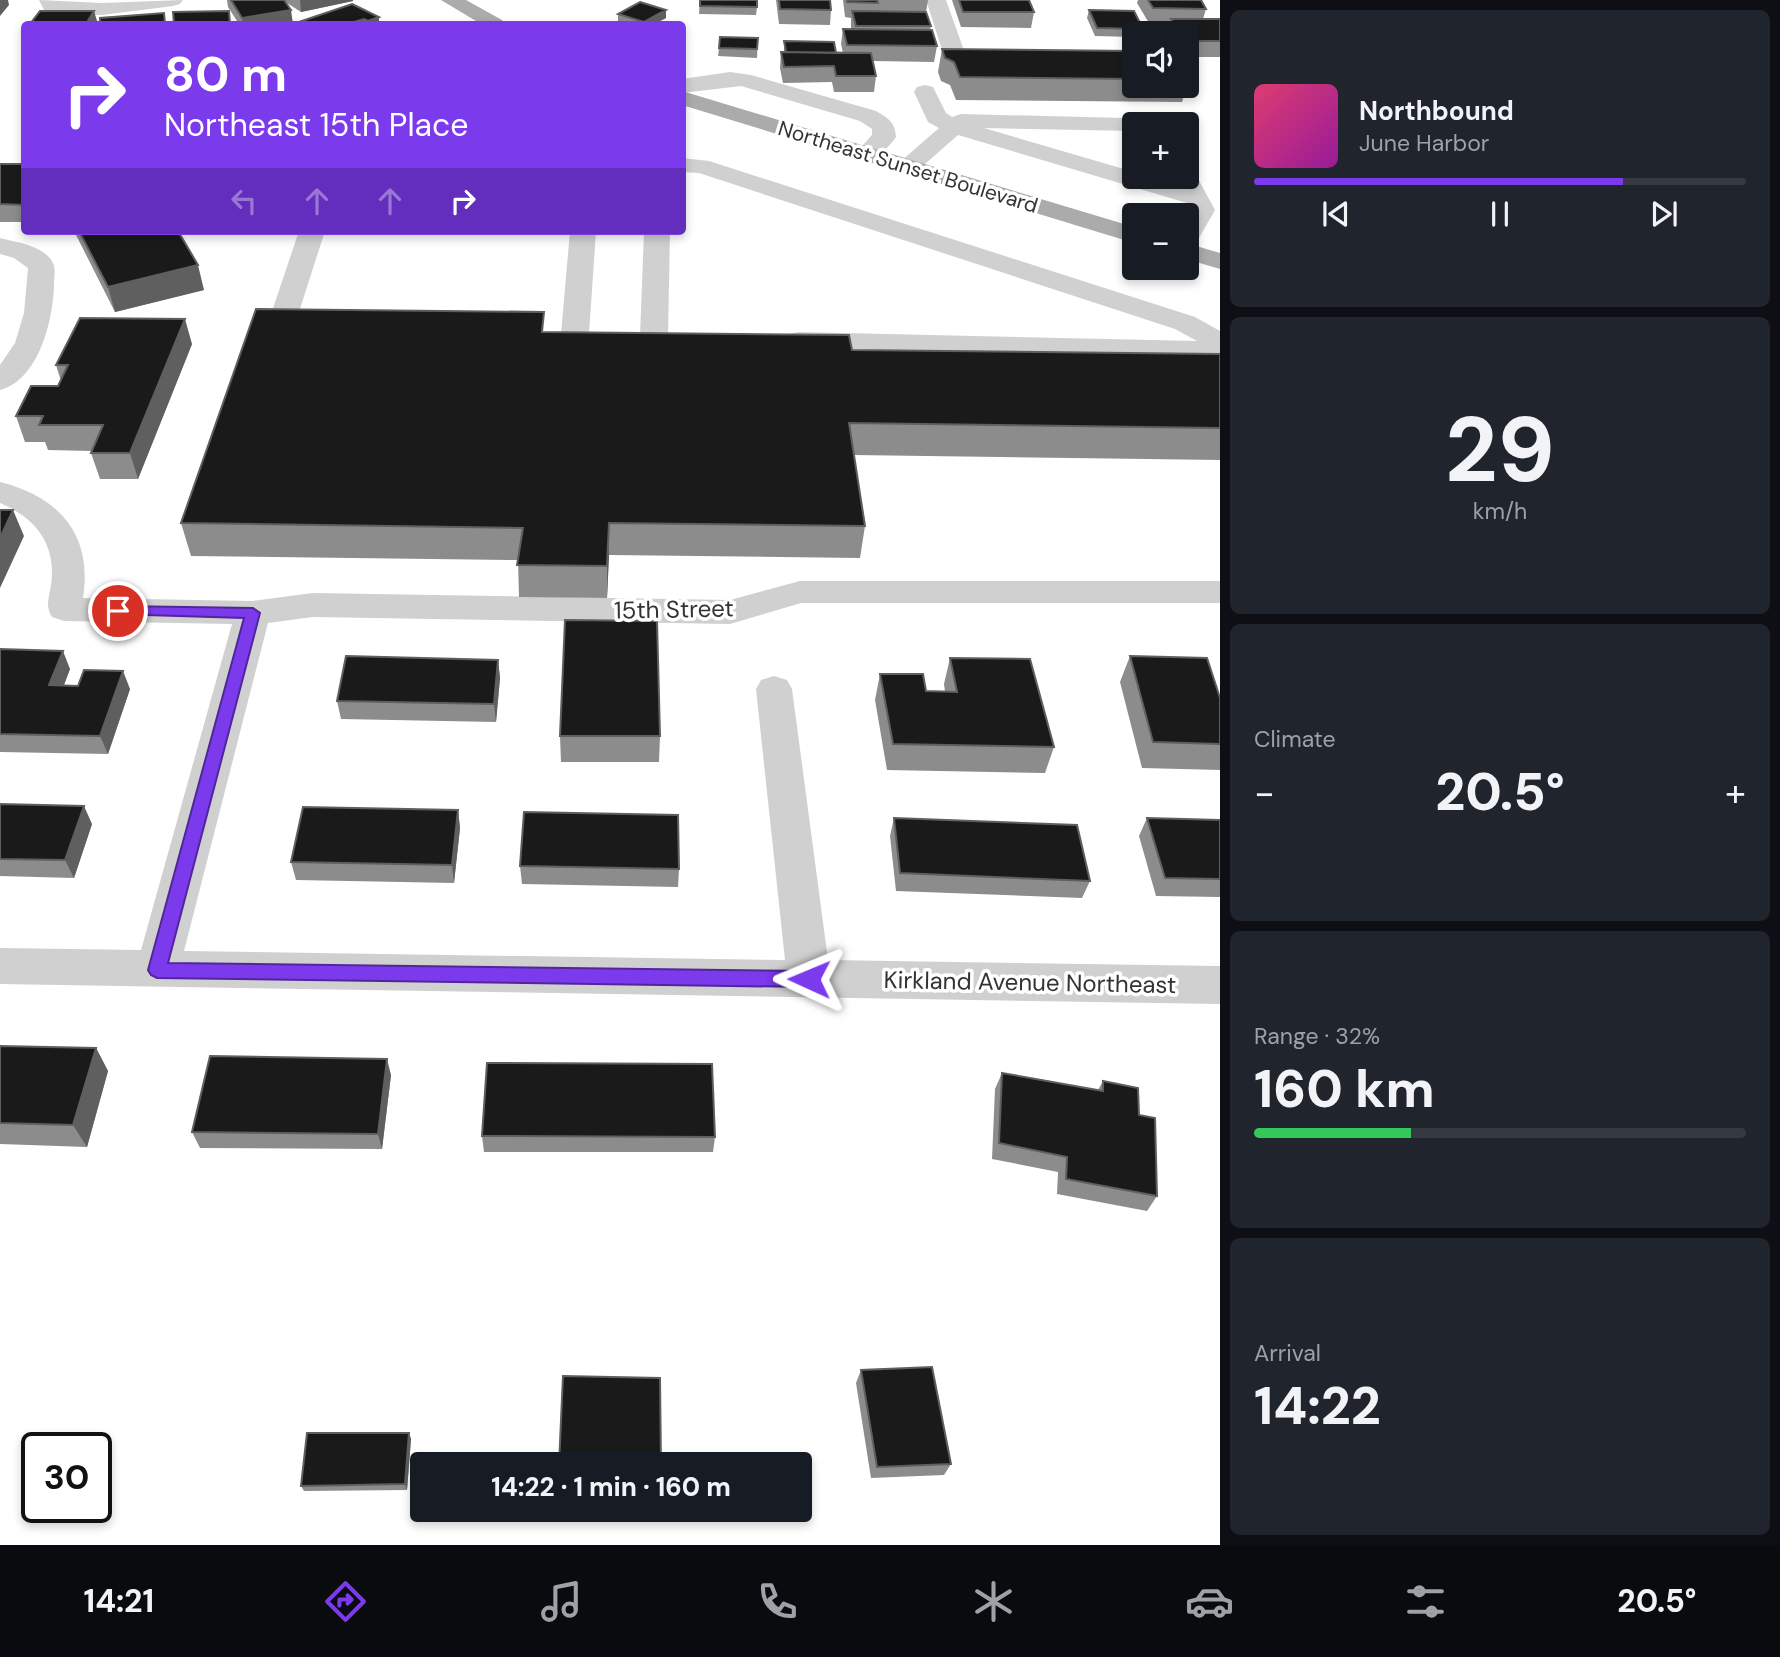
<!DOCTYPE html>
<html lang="en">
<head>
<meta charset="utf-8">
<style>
	body { margin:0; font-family:"DM Sans",sans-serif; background:#20242c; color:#f1f3f6; height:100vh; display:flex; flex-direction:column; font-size:26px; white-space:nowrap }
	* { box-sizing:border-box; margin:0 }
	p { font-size:23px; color:#9ea1a6 }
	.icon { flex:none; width:38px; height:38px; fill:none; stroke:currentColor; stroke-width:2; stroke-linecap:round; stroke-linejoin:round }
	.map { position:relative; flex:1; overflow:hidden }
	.sheet { display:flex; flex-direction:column; gap:10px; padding:10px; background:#0d0f14; width:560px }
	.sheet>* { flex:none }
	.hud { position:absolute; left:21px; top:21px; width:665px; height:214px; border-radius:7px; box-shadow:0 4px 10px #0003; background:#7c3aed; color:#fff; overflow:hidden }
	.tools { position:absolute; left:1122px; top:21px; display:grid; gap:14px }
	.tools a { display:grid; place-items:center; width:77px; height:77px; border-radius:7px; background:#171b24; box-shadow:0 4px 10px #0003; font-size:35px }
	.speed { position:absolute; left:21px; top:1432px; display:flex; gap:14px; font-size:35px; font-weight:700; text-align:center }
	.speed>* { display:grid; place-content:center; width:91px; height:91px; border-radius:50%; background:#171b24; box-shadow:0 4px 10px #0003; line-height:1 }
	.speed .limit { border:4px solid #111; border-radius:10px; background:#fff; color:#111 }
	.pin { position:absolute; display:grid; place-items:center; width:60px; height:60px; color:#fff; margin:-30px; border:4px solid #fff; border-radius:50%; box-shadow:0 2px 7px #0007 }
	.me { position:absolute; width:77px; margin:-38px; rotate:271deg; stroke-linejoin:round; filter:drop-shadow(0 0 5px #0008) }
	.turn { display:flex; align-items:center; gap:24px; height:147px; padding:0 28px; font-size:32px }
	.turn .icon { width:91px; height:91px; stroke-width:2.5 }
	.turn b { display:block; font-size:49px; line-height:60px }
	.lanes { display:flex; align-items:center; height:66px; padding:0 28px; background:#0003; justify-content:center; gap:35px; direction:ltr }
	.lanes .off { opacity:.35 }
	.big { font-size:52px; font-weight:800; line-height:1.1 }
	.sheet .tile { flex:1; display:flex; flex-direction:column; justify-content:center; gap:10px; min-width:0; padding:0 24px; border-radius:10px; background:#20242c }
	.sheet .dial { align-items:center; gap:0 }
	.dial b { font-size:91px; line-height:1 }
	.song { display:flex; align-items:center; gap:21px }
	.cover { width:84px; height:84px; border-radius:10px; background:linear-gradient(135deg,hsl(340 70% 55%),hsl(300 70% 35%)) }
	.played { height:7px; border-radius:4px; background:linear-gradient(90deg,#7c3aed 75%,#363941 75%) }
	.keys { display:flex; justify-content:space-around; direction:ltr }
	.heat { display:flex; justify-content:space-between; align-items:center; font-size:38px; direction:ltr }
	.charge { height:10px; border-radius:5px; background:linear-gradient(90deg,#34c759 32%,#363941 0) }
	.trip { position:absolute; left:410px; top:1452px; width:402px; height:70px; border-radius:7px; background:#171b24; box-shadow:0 4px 10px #0003; font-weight:800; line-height:70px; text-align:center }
	.tab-bar { display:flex; height:112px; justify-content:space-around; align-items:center; background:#090b0e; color:#9ea1a6 }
	.tab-bar .icon { width:49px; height:49px }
	.tab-bar .active { color:#7c3aed }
	.tab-bar b { font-size:32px; color:#f1f3f6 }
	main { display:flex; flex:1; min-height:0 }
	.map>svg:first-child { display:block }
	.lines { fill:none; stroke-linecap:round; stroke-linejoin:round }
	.minor { fill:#d0d0d0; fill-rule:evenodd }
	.major { fill:#ababab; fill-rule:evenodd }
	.wall { fill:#8c8c8c }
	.shaded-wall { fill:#5f5f5f }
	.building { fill:#1a1a1a; stroke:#5f5f5f; stroke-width:2 }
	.route { fill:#7c3aed; stroke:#51269a; stroke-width:2 }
	.labels { text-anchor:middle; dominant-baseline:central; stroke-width:7; stroke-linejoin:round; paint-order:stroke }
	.far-street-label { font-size:21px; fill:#333; stroke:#fff }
	.street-label { font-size:24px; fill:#333; stroke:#fff }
</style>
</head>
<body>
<main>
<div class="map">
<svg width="1220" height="1545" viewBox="0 0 1220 1545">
	<rect width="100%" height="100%" fill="#fff"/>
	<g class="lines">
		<!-- minor -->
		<path class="minor" d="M 39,0 L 102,3 L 183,0 L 180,4 L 173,6 L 102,15 L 52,14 L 45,12 Z
			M 926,0 L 946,0 L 968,62 L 965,67 L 949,67 L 946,62 Z
			M 730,72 L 751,75 L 876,111 C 889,119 895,122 896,137 C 886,150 876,163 859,159 L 855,154 L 872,135 L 872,129 L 860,121 L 741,86 L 682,93 L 682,79 Z
			M 925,85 L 933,87 L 946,113 L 952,117 L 961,114 L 1165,119 L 1168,124 L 1134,124 L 1134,131 L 984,128 L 1134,172 L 1134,177 L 1151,177 L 1177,184 L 1175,180 L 1177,177 L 1186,177 L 1187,173 L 1196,175 L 1215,210 L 1195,245 L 1186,248 L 1186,217 L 1191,210 L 1187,203 L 958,135 L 916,172 L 908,174 L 900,172 L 896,167 L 900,162 L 939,128 L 928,122 L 914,92 L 917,87 Z
			M 682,158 L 709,161 L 1195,317 L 1220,331 L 1220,359 L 799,348 L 789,346 L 785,340 L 789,334 L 799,332 L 1197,341 L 1175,329 L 699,173 L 682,172 Z
			M 299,231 L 325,231 L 297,318 L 325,321 L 329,327 L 325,333 C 308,337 288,336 271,332 L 267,326 Z
			M 570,231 L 596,231 L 589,334 L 585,340 L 575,342 L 565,340 L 561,334 Z
			M 644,231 L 670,231 L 668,336 L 664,342 L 654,344 L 644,342 L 640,336 Z
			M 0,238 C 16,242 45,246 53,263 C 56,269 54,278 54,285 C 53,320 39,380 0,390 L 0,365 L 15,343 L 24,313 L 28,268 L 14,258 L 0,254 Z
			M 0,482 C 59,497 93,534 83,598 L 253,601 L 313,593 L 730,600 L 800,581 L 1220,581 L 1220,603 L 801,603 L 730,624 L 313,617 L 268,623 L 184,951 L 785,960 L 756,689 L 761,680 L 774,676 L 787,680 L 792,689 L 828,960 L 1220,966 L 1220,1004 L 0,984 L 0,948 L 141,950 L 232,624 L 64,621 L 52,617 C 45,606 49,598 51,585 C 57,545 36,518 0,503 Z"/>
		<!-- major -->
		<path class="major" d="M 441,0 L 466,0 L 502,20 L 505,24 L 481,24 Z
			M 682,91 L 1134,227 L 1134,243 L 682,105 Z
			M 1186,243 L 1220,253 L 1220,269 L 1186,259 Z"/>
	</g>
	<!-- wall -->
	<path class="wall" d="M 227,0 L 353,0 L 353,1 L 301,12 L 284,1 L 293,24 L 239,24 L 228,7 Z
		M 700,0 L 757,7 L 756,15 L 699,14 Z
		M 776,0 L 830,0 L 831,10 L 830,25 L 779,24 Z
		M 843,0 L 928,0 L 926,12 L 931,26 L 930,30 L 937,46 L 934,62 L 873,61 L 876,76 L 874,92 L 834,92 L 832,82 L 783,83 L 780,68 L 781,52 L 784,52 L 784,41 L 836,53 L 843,53 L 841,44 L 843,29 L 851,29 L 851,18 L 845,17 Z
		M 952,0 L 1029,0 L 1034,12 L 1031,28 L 961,27 Z
		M 1138,0 L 1201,0 L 1206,9 L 1203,19 L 1220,19 L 1220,57 L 1186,57 L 1186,33 L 1167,33 L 1170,24 L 1149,23 L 1137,3 Z
		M 352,4 L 379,24 L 293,24 Z
		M 1089,10 L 1143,29 L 1141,33 L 1134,33 L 1134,37 L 1095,36 L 1087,18 Z
		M 618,14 L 666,18 L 654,24 L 625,24 L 618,22 Z
		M 758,38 L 757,58 L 718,56 L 719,48 Z
		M 942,49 L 1134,51 L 1134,86 L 1186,86 L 1186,75 L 1189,79 L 1182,102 L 956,100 L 950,85 L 941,81 L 938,72 Z
		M 0,164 L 24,164 L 24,222 L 0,222 Z
		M 74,231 L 178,231 L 204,290 L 115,312 Z
		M 545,332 L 852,350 L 1220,354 L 1220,460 L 854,455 L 865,526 L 860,558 L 609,555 L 607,598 L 519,597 L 518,560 L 191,556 L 181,523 Z
		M 192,344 L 138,479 L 100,479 L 91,453 L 92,451 L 48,450 L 45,442 L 25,442 L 16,416 L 58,386 L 61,381 L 56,365 Z
		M 0,649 L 70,669 L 64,685 L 130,689 L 108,754 L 0,752 Z
		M 1130,656 L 1220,698 L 1220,770 L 1142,768 L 1120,682 Z
		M 950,658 L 1054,747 L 1045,773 L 887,770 L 875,700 L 880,674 L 926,691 L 945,692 L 944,684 Z
		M 498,660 L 500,678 L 496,722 L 341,719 L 337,701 Z
		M 560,736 L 660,736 L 659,762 L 561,762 Z
		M 0,804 L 92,824 L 74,878 L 0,876 Z
		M 458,810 L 460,828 L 454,883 L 296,880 L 291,862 Z
		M 894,818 L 1090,881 L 1082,898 L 896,891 L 890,836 Z
		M 1147,818 L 1220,820 L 1220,897 L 1156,896 L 1139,836 Z
		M 520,866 L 679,869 L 678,887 L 522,884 Z
		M 0,1046 L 96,1048 L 108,1071 L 87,1147 L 0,1144 Z
		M 1002,1073 L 1098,1090 L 1103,1081 L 1139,1115 L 1157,1196 L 1147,1211 L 1057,1194 L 1058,1172 L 992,1159 L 995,1089 Z
		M 391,1075 L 382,1149 L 200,1148 L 192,1132 Z
		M 482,1136 L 715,1137 L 713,1152 L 484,1152 Z
		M 861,1370 L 951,1464 L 944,1475 L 871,1478 L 856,1383 Z
		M 409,1433 L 411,1439 L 407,1490 L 304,1491 L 301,1486 Z"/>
	<!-- shaded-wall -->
	<path class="shaded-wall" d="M 0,0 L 8,0 L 9,5 L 0,16 Z
		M 300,0 L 353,0 L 353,1 L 301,12 Z
		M 291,10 L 293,24 L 243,24 L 242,18 Z
		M 666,10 L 666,18 L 654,24 L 644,24 L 644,22 Z
		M 94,11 L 98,24 L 86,24 Z
		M 379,17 L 379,24 L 369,24 L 368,21 Z
		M 364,19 L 364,24 L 347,24 Z
		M 198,265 L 204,290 L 115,312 L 108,287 Z
		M 185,319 L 192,344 L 138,479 L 130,453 Z
		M 13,510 L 24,536 L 0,588 L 0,538 Z
		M 609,523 L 609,555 L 607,598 L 607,566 Z
		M 63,651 L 70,669 L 57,703 L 49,685 Z
		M 498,660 L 500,678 L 496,722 L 494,704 Z
		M 123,671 L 130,689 L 108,754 L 100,736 Z
		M 84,806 L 92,824 L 74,878 L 65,860 Z
		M 458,810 L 460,828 L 454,883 L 452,865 Z
		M 96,1048 L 108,1071 L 87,1147 L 73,1125 Z
		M 387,1059 L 391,1075 L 382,1149 L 378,1134 Z
		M 409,1433 L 411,1439 L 407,1490 L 405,1484 Z"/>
	<!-- building -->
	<path class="building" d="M 231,0 L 284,0 L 291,10 L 242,18 Z
		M 700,0 L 757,0 L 757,7 L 700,6 Z
		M 779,0 L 830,0 L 831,10 L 780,9 Z
		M 847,0 L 877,0 L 878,3 L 847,2 Z
		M 959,0 L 1029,0 L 1034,12 L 963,12 Z
		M 1148,0 L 1201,0 L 1206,9 L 1153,8 Z
		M 640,2 L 666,10 L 644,22 L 618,14 Z
		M 352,4 L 379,17 L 368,21 L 364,19 L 347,24 L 293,24 Z
		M 1089,10 L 1134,11 L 1143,29 L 1097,28 Z
		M 40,11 L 94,11 L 86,24 L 30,24 Z
		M 229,11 L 230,24 L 174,24 L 173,12 Z
		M 852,11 L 926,12 L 931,26 L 856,26 Z
		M 164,13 L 165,24 L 100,24 L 100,18 Z
		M 1171,19 L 1220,19 L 1220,41 L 1186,41 L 1186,33 L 1180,33 Z
		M 843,29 L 932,30 L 937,46 L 847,45 Z
		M 720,37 L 758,38 L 757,49 L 719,48 Z
		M 784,41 L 834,42 L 836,53 L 786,52 Z
		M 942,49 L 1134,51 L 1134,79 L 960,77 L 954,62 L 945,58 Z
		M 781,52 L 871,53 L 876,76 L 836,76 L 834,66 L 784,67 Z
		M 0,164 L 24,164 L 24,205 L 0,204 Z
		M 79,231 L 178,231 L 198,265 L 108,287 Z
		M 256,309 L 544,312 L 542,332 L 849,335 L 852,350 L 1220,354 L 1220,428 L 849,423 L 865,526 L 609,523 L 607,566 L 517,565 L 523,528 L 181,523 Z
		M 80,318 L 185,319 L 130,453 L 91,453 L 103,425 L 39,425 L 43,416 L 16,416 L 31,386 L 58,386 L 68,365 L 56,365 Z
		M 0,510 L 13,510 L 0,538 Z
		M 565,620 L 657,621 L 660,736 L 560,736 Z
		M 0,649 L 63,651 L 49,685 L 78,686 L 84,670 L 123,671 L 100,736 L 0,734 Z
		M 346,656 L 498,660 L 494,704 L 337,701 Z
		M 1130,656 L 1207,658 L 1220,698 L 1220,744 L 1153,742 Z
		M 950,658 L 1030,659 L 1054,747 L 893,744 L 880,674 L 923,674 L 926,691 L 957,692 Z
		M 0,804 L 84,806 L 65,860 L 0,859 Z
		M 303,807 L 458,810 L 452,865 L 291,862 Z
		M 524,812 L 678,815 L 679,869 L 520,866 Z
		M 894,818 L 1077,825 L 1090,881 L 900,873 Z
		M 1147,818 L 1220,820 L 1220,879 L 1165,878 Z
		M 0,1046 L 96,1048 L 73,1125 L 0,1123 Z
		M 210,1056 L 387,1059 L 378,1134 L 192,1132 Z
		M 487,1063 L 712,1064 L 715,1137 L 482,1136 Z
		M 1002,1073 L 1103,1091 L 1103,1081 L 1138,1088 L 1139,1115 L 1155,1118 L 1157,1196 L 1066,1179 L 1067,1157 L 999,1143 Z
		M 932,1367 L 951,1464 L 877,1467 L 861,1370 Z
		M 563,1376 L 660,1378 L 661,1465 L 559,1465 Z
		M 307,1433 L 409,1433 L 405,1484 L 301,1486 Z"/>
	<!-- route -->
	<path class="route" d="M 118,606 L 253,608 L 260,613 L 168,963 L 809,971 L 816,974 L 818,979 L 816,985 L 809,987 L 157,978 L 151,975 L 148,970 L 244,618 L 113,614 L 111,611 Z"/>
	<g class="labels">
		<!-- far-street labels -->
		<g class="far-street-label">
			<text transform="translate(908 167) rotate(17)">Northeast Sunset Boulevard</text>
		</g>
		<!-- street labels -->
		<g class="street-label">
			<text transform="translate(674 609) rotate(-1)">15th Street</text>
			<text transform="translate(1030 982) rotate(1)">Kirkland Avenue Northeast</text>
		</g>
	</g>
</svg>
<div class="tools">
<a><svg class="icon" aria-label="sound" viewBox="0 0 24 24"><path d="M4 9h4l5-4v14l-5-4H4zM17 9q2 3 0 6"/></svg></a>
<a>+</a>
<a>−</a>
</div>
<div class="speed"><div class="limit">30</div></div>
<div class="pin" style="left:118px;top:611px;background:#d93025"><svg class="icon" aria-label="arrive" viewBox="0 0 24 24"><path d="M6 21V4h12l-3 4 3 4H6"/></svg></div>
<svg class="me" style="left:809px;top:979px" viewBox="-20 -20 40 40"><path d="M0-17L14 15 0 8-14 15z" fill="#7c3aed" stroke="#fff" stroke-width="4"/></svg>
<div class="trip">14:22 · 1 min · 160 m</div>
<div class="hud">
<div class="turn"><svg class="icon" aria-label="right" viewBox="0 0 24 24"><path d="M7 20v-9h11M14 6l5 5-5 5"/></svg><div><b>80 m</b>Northeast 15th Place</div></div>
<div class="lanes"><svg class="icon off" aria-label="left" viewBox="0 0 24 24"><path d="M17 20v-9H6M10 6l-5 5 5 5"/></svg><svg class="icon off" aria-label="ahead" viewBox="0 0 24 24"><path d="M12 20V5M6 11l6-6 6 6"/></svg><svg class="icon off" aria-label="ahead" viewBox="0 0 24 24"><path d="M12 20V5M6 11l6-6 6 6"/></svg><svg class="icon" aria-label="right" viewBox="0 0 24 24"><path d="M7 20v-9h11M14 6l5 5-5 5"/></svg></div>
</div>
</div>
<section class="sheet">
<div class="tile">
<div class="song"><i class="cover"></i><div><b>Northbound</b><p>June Harbor</p></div></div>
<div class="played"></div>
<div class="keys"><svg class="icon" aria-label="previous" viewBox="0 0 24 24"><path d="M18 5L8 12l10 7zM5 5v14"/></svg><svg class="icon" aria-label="pause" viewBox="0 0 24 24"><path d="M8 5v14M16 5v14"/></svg><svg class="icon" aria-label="next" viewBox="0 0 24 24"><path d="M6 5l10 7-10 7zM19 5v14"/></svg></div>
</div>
<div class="tile dial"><b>29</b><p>km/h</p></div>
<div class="tile"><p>Climate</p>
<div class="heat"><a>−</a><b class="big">20.5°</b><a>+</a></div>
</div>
<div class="tile"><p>Range · 32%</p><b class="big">160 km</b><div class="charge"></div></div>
<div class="tile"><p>Arrival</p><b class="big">14:22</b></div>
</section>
</main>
<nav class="tab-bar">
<b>14:21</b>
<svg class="icon active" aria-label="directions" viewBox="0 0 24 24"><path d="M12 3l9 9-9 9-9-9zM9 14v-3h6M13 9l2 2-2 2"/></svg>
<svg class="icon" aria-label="music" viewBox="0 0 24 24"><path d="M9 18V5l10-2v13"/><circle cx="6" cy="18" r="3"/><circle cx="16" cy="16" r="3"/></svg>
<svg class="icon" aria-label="phone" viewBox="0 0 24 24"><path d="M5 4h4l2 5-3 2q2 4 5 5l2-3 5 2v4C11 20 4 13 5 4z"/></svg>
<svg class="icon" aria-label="climate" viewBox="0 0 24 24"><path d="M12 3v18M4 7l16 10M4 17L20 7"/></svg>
<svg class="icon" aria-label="car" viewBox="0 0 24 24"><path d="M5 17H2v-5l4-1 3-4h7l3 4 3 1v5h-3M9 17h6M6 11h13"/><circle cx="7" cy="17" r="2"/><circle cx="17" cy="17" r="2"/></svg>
<svg class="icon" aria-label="filters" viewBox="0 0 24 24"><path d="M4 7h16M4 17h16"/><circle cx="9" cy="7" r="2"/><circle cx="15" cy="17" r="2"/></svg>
<b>20.5°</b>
</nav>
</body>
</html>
